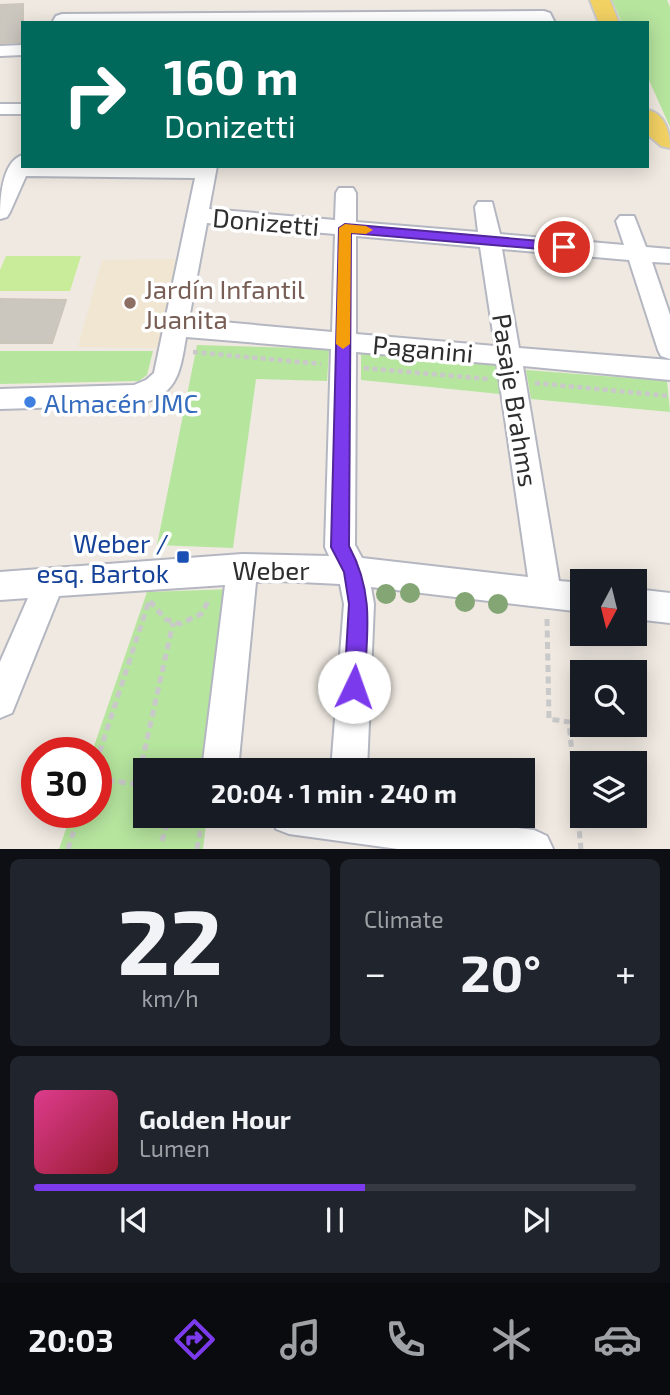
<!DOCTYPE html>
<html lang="en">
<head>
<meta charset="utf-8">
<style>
	body { margin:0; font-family:"Exo 2",sans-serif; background:#20242c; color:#f1f3f6; height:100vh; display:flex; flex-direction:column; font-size:26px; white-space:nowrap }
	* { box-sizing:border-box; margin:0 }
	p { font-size:23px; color:#9ea1a6 }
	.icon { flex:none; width:38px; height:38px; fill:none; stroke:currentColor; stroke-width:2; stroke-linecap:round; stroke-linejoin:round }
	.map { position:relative; height:849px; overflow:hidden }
	.sheet { display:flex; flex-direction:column; gap:10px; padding:10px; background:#0d0f14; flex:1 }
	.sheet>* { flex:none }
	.hud { position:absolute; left:21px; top:21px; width:628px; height:147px; border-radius:0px; box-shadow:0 4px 18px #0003; background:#00695c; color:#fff; overflow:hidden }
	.needle { width:46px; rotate:187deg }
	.tools { position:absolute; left:570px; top:569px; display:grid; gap:14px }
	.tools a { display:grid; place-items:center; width:77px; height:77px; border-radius:0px; background:#171b24; box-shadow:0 4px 18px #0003; font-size:35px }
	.speed { position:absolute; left:21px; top:737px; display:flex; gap:14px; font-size:35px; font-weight:700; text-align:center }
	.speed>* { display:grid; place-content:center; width:91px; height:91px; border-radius:50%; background:#171b24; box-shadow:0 4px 18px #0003; line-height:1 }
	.speed .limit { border:10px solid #d22; background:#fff; color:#111 }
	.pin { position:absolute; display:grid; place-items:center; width:60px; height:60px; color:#fff; margin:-30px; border:4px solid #fff; border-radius:50%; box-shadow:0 2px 7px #0007 }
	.me { position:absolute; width:77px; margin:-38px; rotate:3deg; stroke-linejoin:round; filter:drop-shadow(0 0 5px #0008) }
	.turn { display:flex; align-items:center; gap:24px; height:147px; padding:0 28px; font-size:32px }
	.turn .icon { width:91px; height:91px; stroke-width:2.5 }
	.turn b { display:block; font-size:49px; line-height:60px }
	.big { font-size:52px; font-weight:700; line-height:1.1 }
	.sheet .tile { flex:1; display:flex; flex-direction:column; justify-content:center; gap:10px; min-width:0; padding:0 24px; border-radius:10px; background:#20242c }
	.sheet .dial { align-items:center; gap:0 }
	.dial b { font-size:91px; line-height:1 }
	.song { display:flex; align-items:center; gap:21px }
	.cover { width:84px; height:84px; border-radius:10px; background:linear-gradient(135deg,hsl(330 70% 55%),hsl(350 70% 35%)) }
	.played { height:7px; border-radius:4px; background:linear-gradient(90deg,#7c3aed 55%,#363941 55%) }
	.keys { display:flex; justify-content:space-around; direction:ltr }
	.heat { display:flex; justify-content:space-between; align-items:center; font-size:38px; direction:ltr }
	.sheet .tiles { flex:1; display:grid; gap:10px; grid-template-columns:1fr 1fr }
	.tile:last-child { grid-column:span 2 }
	.trip { position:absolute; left:133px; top:758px; width:402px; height:70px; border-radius:0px; background:#171b24; box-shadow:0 4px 18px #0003; font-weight:700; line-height:70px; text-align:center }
	.menu { display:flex; height:112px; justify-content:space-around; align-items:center; background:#090b0e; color:#9ea1a6 }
	.menu .icon { width:49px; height:49px }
	.menu .active { color:#7c3aed }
	.menu b { font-size:32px; color:#f1f3f6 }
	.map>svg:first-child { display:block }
	.education { fill:#f0e6d1 }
	.green { fill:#b6e59e }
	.pitch { fill:#c9ec9a }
	.building { fill:#cbc7bf; stroke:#cbc5ba; stroke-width:2 }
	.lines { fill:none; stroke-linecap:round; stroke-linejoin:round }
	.minor-casing { stroke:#b4b7c1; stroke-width:4 }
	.major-casing { stroke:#c9c9c9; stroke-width:4 }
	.path-far1 { stroke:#c9c9c9; stroke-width:4.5; stroke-dasharray:5 3.5; stroke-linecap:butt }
	.path { stroke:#c9c9c9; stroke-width:5; stroke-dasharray:7 4.5; stroke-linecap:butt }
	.minor { fill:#fff; fill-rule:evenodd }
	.major { fill:#f2d163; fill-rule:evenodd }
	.tree { fill:#84a574 }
	.route { fill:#7c3aed; stroke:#51269a; stroke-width:2 }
	.slow { fill:#f59e0b }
	.education-dot { fill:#8d6e63; stroke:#fff; stroke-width:2.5 }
	.shop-dot { fill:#3f7fe0; stroke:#fff; stroke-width:2.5 }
	.transit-dot { fill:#1a4fb4; stroke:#fff; stroke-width:2.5 }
	.labels { text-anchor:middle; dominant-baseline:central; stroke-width:7; stroke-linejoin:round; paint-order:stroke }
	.street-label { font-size:26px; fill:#2e2e2e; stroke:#fff }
	.education-label { font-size:26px; fill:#785e54; stroke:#fff; text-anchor:start }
	.shop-label { font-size:26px; fill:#366cbe; stroke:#fff; text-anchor:start }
	.transit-label { font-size:26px; fill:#164399; stroke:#fff; text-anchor:end }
</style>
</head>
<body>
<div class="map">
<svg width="670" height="849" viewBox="0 0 670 849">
	<rect width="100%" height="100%" fill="#efe9e1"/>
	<!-- education -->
	<path class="education" d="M 179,259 L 161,348 L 78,347 L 102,260 Z"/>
	<!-- green -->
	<path class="green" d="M 612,0 L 667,0 L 670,7 L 670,127 L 648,78 L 648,23 L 622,23 Z
		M 197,345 L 329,349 L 327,381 L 256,379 L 233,548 L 157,545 Z
		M 0,351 L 153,351 L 147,375 L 139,381 L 0,384 Z
		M 361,352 L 497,364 L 500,394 L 361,380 Z
		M 526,370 L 667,381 L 670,412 L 531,399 Z
		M 232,589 L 212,770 L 145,770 L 145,816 L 207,816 L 203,849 L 59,849 L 72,812 L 96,812 L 96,752 L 92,752 L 147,592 Z"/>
	<!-- pitch -->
	<path class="pitch" d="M 6,256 L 81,256 L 70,291 L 0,291 L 0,270 Z"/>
	<!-- building -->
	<path class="building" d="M 23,4 L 23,42 L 0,43 L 0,5 Z
		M 0,299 L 66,300 L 52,343 L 0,343 Z"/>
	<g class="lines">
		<defs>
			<path id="minor" d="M 544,11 L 550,13 L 555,23 L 52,23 L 56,16 L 62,14 Z
				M 23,45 L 23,55 L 0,56 L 0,46 Z
				M 0,104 L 23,104 L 23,114 L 0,114 Z
				M 23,155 L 23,166 L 217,166 L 209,209 L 335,220 L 336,193 L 339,188 L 353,188 L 356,193 L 356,222 L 478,232 L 475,207 L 478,202 L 492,202 L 500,234 L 624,245 L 616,221 L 620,216 L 634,216 L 646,247 L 670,249 L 670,263 L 652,262 L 670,315 L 670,359 L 661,356 L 658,350 L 629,260 L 502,249 L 519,348 L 670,360 L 670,380 L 523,366 L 559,581 L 583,583 L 583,612 L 371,587 L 374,604 L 367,770 L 331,770 L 344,604 L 340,584 L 280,581 L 256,582 L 238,770 L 202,770 L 225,585 L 59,596 L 12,713 L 0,718 L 0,662 L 28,598 L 0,600 L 0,572 L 242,554 L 329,556 L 325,547 L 331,349 L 186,337 C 180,374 177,397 134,405 L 0,409 L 0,389 L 134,385 L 146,380 L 154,373 L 195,178 L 26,176 L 10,212 L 7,217 L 0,219 C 0,201 1,161 23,155 ZM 207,223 L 335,234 L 332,332 L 189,319 ZM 356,236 L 480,247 L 495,346 L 356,334 ZM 356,352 L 497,364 L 528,577 L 362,558 L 355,545 Z
				M 635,589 L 670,593 L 670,623 L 635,619 Z
				M 271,816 L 422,816 L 534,830 L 547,836 L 553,849 L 398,849 L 289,834 L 276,829 Z"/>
			<path id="major" d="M 590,0 L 610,0 L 619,23 L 599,23 Z
				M 648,110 C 665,114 670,132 670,148 L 661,146 L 648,135 Z"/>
		</defs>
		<!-- minor casing -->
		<use href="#minor" class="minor-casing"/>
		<!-- major casing -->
		<use href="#major" class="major-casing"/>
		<!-- path-far1 -->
		<path class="path-far1" d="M 193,352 L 321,364
			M 364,368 L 488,379
			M 535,383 L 670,396"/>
		<!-- path -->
		<path class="path" d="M 150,601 L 165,619 L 180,624 L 201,614 L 210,598
			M 547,619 L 549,719 L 569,722 L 581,849
			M 96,763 L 149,601
			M 96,779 L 145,785
			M 137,784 L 173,623
			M 162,841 L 169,816
			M 68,849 L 80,812
			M 197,849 L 203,816"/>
		<!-- minor -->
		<use href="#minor" class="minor"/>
		<!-- major -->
		<use href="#major" class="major"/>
	</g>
	<!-- trees -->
	<g class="tree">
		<circle cx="410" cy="593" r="10"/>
		<circle cx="386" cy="594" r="10"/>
		<circle cx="465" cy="602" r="10"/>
		<circle cx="498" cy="604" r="10"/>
	</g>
	<!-- route -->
	<path class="route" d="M 345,224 L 564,243 L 571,247 L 564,251 L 351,233 L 349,546 C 375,594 367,634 364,687 L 361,694 L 354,697 L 347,694 L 344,687 L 349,604 L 344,572 L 331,547 L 339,228 Z"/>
	<!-- slow -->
	<path class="slow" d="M 345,224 L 366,226 L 373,230 L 366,234 L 351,233 L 350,344 L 343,349 L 336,344 L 339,228 Z"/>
	<!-- markers -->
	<circle class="education-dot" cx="130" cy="303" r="7"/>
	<circle class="shop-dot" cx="30" cy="402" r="7"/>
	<rect class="transit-dot" x="176" y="550" width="14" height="14" rx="3.5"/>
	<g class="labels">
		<!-- street labels -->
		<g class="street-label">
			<text transform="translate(266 221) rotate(5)">Donizetti</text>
			<text transform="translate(423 348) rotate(5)">Paganini</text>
			<text transform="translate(516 400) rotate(81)">Pasaje Brahms</text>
			<text x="271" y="569">Weber</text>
		</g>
		<!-- education labels -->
		<g class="education-label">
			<text x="144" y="288">Jardín Infantil<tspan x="144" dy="30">Juanita</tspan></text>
		</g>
		<!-- shop labels -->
		<g class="shop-label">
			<text x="44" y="402">Almacén JMC</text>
		</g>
		<!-- transit labels -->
		<g class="transit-label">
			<text x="169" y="542">Weber /<tspan x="169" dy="30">esq. Bartok</tspan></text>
		</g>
	</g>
</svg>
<div class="tools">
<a><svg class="needle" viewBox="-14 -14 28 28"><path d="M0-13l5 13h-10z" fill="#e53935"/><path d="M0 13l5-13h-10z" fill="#9ea1a6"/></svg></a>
<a><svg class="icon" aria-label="search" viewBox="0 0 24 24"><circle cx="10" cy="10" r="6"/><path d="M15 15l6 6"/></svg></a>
<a><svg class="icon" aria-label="layers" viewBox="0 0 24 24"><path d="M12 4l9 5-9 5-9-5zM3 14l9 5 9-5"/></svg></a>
</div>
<div class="speed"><div class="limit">30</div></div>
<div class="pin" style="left:564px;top:247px;background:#d93025"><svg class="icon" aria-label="arrive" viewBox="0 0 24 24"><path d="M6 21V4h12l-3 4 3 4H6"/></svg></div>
<svg class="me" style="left:354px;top:687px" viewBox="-20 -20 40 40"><circle r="19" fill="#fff"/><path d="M0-13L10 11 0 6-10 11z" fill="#7c3aed"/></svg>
<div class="trip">20:04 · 1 min · 240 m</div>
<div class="hud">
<div class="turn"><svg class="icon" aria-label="right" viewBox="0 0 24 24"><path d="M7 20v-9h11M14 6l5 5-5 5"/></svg><div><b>160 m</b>Donizetti</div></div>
</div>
</div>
<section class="sheet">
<div class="tiles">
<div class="tile dial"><b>22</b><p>km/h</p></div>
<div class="tile"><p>Climate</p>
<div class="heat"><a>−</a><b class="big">20°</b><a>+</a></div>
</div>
<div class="tile">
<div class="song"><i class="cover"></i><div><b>Golden Hour</b><p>Lumen</p></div></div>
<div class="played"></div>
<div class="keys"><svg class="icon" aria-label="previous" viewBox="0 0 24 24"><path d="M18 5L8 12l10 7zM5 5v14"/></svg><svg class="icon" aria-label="pause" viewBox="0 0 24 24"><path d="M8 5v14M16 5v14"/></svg><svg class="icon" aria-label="next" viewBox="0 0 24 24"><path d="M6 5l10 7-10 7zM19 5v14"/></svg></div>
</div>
</div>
</section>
<nav class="menu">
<b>20:03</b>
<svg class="icon active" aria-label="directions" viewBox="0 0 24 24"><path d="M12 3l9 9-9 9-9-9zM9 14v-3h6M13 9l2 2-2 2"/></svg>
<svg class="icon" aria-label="music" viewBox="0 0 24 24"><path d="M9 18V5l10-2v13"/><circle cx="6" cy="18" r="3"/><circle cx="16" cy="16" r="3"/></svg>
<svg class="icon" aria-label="phone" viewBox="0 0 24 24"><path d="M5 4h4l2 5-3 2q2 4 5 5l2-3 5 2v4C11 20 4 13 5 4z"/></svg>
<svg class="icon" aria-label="climate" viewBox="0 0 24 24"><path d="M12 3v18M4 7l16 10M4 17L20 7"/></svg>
<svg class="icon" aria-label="car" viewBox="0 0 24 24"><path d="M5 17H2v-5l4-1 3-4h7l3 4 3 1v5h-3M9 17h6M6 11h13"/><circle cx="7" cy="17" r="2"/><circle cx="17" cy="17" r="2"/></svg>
</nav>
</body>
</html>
